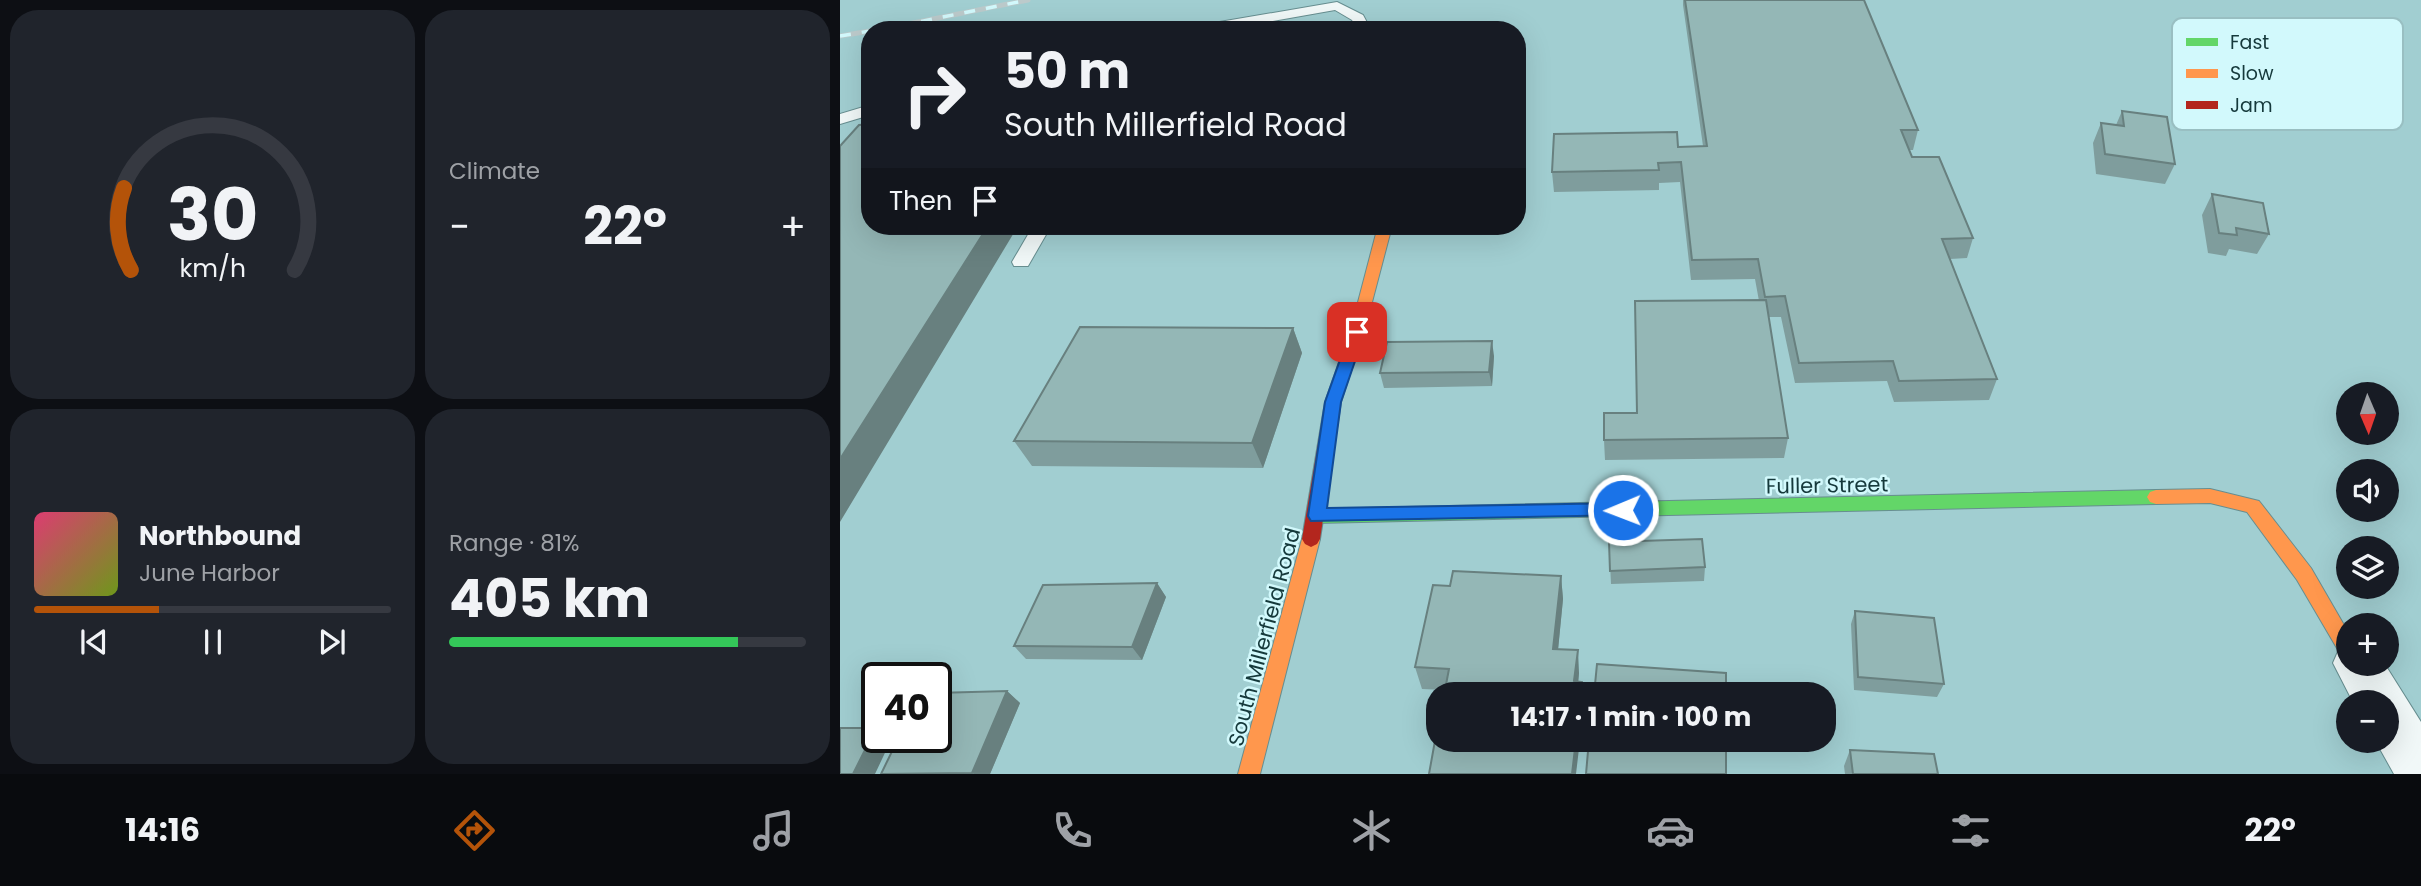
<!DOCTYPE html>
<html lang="en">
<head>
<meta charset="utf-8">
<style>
	body { margin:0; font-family:Poppins,sans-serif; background:#20242c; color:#f1f3f6; height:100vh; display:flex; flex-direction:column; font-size:26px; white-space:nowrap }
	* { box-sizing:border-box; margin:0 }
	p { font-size:23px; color:#9ea1a6 }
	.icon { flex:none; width:38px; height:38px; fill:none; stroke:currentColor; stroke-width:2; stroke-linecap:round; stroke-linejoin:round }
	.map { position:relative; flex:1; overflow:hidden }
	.drawer { display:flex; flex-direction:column; gap:10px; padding:10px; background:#0d0f14; width:840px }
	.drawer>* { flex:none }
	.banner { position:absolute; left:21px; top:21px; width:665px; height:214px; border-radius:28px; box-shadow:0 7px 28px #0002; background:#171b24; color:#f1f3f6; overflow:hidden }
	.needle { width:46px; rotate:178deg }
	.tools { position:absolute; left:1496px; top:382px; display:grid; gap:14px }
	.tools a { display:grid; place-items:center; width:63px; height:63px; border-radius:50%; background:#171b24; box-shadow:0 7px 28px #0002; font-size:35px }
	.speed { position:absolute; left:21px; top:662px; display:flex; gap:14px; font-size:35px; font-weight:700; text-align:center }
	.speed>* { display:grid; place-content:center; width:91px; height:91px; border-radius:50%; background:#171b24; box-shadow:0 7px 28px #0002; line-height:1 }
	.speed .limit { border:4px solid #111; border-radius:10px; background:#fff; color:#111 }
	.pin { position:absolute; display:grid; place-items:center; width:60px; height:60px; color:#fff; margin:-30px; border-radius:14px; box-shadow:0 4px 10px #0006 }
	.me { position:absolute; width:77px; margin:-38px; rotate:269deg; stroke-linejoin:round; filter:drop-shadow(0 0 5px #0008) }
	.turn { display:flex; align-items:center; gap:24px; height:147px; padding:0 28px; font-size:32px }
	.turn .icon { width:91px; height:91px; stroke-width:2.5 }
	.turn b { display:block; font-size:49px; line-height:60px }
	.then { display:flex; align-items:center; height:66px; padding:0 28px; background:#0003; gap:14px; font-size:26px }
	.big { font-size:52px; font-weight:700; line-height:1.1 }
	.drawer .widget { flex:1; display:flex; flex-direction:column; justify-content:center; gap:10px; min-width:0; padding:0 24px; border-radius:28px; background:#20242c }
	.drawer .dial { align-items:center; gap:0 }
	.dial svg { height:182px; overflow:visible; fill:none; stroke:#363941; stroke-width:7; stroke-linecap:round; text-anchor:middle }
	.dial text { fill:#f1f3f6; stroke:none }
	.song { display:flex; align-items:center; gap:21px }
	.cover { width:84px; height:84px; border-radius:10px; background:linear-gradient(135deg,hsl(340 70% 55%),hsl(80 70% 35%)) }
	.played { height:7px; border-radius:4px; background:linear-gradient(90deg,#b45309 35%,#363941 35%) }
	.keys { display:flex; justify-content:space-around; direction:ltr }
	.heat { display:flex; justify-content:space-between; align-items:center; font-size:38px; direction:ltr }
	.charge { height:10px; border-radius:5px; background:linear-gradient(90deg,#34c759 81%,#363941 0) }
	.drawer .tiles { flex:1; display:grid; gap:10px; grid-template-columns:repeat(2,1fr) }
	.trip { position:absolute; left:586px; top:682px; width:410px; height:70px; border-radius:28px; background:#171b24; box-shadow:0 7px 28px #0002; font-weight:700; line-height:70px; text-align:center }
	.tabs { display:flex; height:112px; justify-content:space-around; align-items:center; background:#090b0e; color:#9ea1a6 }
	.tabs .icon { width:49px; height:49px }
	.tabs .on { color:#b45309 }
	.tabs b { font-size:32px; color:#f1f3f6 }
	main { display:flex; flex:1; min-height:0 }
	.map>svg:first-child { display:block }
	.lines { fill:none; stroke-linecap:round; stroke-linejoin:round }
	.lane-casing { stroke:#678e90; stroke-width:2 }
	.street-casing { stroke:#678e90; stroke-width:2 }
	.fast-casing { stroke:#678e90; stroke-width:2 }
	.slow-casing { stroke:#678e90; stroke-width:2 }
	.jam-casing { stroke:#678e90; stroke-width:2 }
	.lane { fill:#f1f8f8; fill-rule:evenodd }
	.street { fill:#f1f8f8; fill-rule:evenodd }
	.fast { fill:#63d668; fill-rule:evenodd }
	.slow { fill:#ff974d; fill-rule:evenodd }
	.jam { fill:#b3261e; fill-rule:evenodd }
	.rail-casing { stroke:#bccacb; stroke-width:5 }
	.rail { stroke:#d2f9fc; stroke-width:3.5; stroke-dasharray:11; stroke-linecap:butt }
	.wall { fill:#7f9d9d }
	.shaded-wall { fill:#68807f }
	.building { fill:#94b7b6; stroke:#68807f; stroke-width:2 }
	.route { fill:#1a73e8; stroke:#114b97; stroke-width:2 }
	.labels { text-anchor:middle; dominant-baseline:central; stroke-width:5; stroke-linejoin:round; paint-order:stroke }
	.street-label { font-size:21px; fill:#15393b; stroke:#d2f9fc }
	.key { fill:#d2f9fc; stroke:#99bfc2; stroke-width:2 }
	.key-label { font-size:19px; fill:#15393b }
</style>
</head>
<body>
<main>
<section class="drawer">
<div class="tiles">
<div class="widget dial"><svg viewBox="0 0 100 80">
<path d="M14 69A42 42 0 1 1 86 69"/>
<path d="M14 69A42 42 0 0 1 11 33" stroke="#b45309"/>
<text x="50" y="56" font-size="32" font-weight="700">30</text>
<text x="50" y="72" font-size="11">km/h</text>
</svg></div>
<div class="widget"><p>Climate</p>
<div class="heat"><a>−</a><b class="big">22°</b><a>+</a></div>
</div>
<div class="widget">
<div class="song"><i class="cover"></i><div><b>Northbound</b><p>June Harbor</p></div></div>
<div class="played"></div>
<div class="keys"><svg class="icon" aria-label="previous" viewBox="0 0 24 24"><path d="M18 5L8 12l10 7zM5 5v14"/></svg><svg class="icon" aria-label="pause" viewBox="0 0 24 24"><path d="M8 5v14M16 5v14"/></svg><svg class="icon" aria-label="next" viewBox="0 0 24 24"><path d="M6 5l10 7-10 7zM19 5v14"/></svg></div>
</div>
<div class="widget"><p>Range · 81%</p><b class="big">405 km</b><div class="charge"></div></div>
</div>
</section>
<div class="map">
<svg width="1581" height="774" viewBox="0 0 1581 774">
	<rect width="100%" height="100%" fill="#a1ced1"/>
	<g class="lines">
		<defs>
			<path id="lane" d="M 497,2 L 523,15 L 531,30 L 517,30 L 512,20 L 495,10 L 382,30 L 349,30 L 356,26 Z
				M 30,105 L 30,115 L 0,124 L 0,114 Z
				M 193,226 L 211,226 L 188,266 L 174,266 L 172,262 Z"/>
			<path id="street" d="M 1508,644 L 1508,663 L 1544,663 L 1581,722 L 1581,774 L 1554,774 L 1535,740 L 1547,740 L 1547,702 L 1513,702 L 1493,663 L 1500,647 Z"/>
			<path id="fast" d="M 1316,490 L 1322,492 L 1325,497 L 1322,502 L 1316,504 L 477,523 L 471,521 L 468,516 L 471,511 L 477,509 Z"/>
			<path id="slow" d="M 538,226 L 552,226 L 526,325 L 519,330 L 512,325 Z
				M 1370,489 L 1419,501 L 1471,568 L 1508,632 L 1508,658 L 1501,655 L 1457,580 L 1407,512 L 1370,503 L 1316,504 L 1310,502 L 1307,497 L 1310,492 L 1316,490 Z
				M 471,531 L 477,534 L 480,539 L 420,774 L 398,774 L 462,539 L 465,534 Z"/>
			<path id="jam" d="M 519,320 L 526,325 L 501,402 L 480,539 L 477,544 L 471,547 L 465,544 L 462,539 L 485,402 L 512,325 Z"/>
		</defs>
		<!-- lane casing -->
		<use href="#lane" class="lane-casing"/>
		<!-- street casing -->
		<use href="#street" class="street-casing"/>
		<!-- fast casing -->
		<use href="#fast" class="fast-casing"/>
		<!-- slow casing -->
		<use href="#slow" class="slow-casing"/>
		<!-- jam casing -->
		<use href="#jam" class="jam-casing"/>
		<!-- lane -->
		<use href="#lane" class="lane"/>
		<!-- street -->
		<use href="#street" class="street"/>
		<!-- fast -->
		<use href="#fast" class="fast"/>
		<!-- slow -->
		<use href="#slow" class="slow"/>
		<!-- jam -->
		<use href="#jam" class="jam"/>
		<defs>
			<path id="rail" d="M 38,30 L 188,0
				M 0,36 L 30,31"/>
		</defs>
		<!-- rail casing -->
		<use href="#rail" class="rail-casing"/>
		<!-- rail -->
		<use href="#rail" class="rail"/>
	</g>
	<!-- wall -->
	<path class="wall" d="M 843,0 L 1024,0 L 1078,130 L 1073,150 L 1069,150 L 1072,157 L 1133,238 L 1127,258 L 1110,259 L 1157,379 L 1149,400 L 1054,402 L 1047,381 L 955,383 L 941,317 L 928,317 L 948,438 L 944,458 L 765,460 L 764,440 L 797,413 L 795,322 L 919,301 L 915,279 L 851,280 L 840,182 L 819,183 L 819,190 L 714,192 L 712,172 L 838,147 L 863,146 L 843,5 Z
		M 1282,111 L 1335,164 L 1325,184 L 1256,174 L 1253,143 L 1261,123 L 1276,125 Z
		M 1372,194 L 1429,234 L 1417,254 L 1389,249 L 1386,256 L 1368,253 L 1362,215 Z
		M 453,328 L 462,353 L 423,468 L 192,466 L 174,441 Z
		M 654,356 L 652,386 L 544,388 L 540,373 Z
		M 769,542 L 865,567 L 864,581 L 771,584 Z
		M 721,576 L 723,599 L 718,649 L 739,673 L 738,682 L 742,682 L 743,695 L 604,695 L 605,690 L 582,689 L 575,667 L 610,586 Z
		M 317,583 L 326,597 L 302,660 L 186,659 L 174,646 Z
		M 1015,611 L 1104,684 L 1097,697 L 1014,690 L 1011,624 Z
		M 167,691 L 180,703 L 150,774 L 41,774 Z
		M 1010,750 L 1098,774 L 1005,774 L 1004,766 Z"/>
	<!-- shaded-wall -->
	<path class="shaded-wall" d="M 148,226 L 178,226 L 0,522 L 0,459 Z
		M 453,328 L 462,353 L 423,468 L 412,443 Z
		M 652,341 L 654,356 L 652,386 L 649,372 Z
		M 721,576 L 723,599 L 716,671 L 713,649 Z
		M 317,583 L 326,597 L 302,660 L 292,647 Z
		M 738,650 L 739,673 L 737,695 L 734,681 Z
		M 167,691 L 180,703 L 150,774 L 134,774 L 132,773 Z
		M 36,728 L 37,728 L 37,737 L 48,737 L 51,740 L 35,774 L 13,774 Z
		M 736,740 L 740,740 L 736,774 L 732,774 Z"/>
	<!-- building -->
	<path class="building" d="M 845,0 L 1024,0 L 1078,130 L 1061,130 L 1072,157 L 1099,157 L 1133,238 L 1102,239 L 1157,379 L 1059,381 L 1053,361 L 959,363 L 945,296 L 925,297 L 918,259 L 852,260 L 841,162 L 818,163 L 819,170 L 712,172 L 714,134 L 837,132 L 838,147 L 867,146 Z
		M 1282,111 L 1327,117 L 1335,164 L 1265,154 L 1261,123 L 1284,126 Z
		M 30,124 L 30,226 L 148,226 L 0,459 L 0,146 L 19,125 Z
		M 1372,194 L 1423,203 L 1429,234 L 1396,228 L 1397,235 L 1379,233 Z
		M 926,300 L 948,438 L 764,440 L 764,413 L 797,413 L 795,301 Z
		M 240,327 L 453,328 L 412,443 L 174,441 Z
		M 652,341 L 649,372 L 540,373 L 547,342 Z
		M 862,539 L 865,567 L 770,571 L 769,542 Z
		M 613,571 L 721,576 L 713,649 L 738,650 L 734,681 L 742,682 L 741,695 L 604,695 L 609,669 L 575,667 L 593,585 L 610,586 Z
		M 317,583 L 292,647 L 174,646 L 203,585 Z
		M 1015,611 L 1094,618 L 1104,684 L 1018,677 Z
		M 757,664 L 886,673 L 886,695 L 754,695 Z
		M 167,691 L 132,773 L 41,774 L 59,737 L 96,737 L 96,693 Z
		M 598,724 L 598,740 L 736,740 L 732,774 L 589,774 Z
		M 0,728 L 36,728 L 13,774 L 0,774 Z
		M 749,740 L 886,740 L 886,774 L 746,774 Z
		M 1010,750 L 1094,754 L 1098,774 L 1013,774 Z"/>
	<!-- route -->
	<path class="route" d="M 517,327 L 525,332 L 501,402 L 487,508 L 783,503 L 789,505 L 791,510 L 789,515 L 471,521 L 468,516 L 485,402 L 510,332 Z"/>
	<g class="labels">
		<!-- street labels -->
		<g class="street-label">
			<text transform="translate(987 485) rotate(-1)">Fuller Street</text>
			<text transform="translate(424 637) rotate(-75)">South Millerfield Road</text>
		</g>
	</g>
	<!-- legend -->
	<rect x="1332" y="18" width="231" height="112" rx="10" class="key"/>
	<rect x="1346" y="38" width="32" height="8" fill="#63d668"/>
	<rect x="1346" y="69" width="32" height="9" fill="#ff974d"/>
	<rect x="1346" y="101" width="32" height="8" fill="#b3261e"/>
	<g class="key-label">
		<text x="1390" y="49">Fast</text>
		<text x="1390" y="80">Slow</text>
		<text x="1390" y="112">Jam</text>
	</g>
</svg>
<div class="tools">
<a><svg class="needle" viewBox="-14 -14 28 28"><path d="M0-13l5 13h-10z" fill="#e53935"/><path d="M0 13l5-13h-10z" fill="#9ea1a6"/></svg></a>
<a><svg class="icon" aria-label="sound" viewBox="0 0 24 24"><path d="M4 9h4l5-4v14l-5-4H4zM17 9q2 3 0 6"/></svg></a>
<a><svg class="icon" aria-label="layers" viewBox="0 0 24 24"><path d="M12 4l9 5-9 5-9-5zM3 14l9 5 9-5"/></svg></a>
<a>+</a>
<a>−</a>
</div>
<div class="speed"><div class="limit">40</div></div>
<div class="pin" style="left:517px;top:332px;background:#d93025"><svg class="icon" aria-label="arrive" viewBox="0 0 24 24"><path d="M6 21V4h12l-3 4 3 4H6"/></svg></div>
<svg class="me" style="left:783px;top:510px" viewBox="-20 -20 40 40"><circle r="17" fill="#1a73e8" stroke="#fff" stroke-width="3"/><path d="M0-11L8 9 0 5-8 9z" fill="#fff"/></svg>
<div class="trip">14:17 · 1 min · 100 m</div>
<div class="banner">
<div class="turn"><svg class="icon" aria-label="right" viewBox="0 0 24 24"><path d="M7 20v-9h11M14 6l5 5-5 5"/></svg><div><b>50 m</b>South Millerfield Road</div></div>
<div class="then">Then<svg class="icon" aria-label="arrive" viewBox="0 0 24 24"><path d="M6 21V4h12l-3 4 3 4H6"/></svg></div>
</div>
</div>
</main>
<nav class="tabs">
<b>14:16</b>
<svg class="icon on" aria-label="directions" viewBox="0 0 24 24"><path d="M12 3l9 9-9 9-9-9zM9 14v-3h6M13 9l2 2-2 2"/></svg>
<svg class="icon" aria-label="music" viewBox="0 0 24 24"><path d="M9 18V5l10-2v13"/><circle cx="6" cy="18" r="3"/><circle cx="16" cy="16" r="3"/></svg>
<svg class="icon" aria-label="phone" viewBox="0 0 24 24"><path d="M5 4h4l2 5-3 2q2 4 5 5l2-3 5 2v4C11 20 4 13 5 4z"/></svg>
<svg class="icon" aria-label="climate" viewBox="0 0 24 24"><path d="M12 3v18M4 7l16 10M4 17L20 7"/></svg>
<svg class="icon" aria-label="car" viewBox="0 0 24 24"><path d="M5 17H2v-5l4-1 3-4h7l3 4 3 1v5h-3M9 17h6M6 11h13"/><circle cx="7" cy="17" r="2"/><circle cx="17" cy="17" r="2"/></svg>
<svg class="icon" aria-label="filters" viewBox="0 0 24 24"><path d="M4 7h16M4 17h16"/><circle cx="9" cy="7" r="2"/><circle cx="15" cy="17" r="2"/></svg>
<b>22°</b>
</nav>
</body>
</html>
